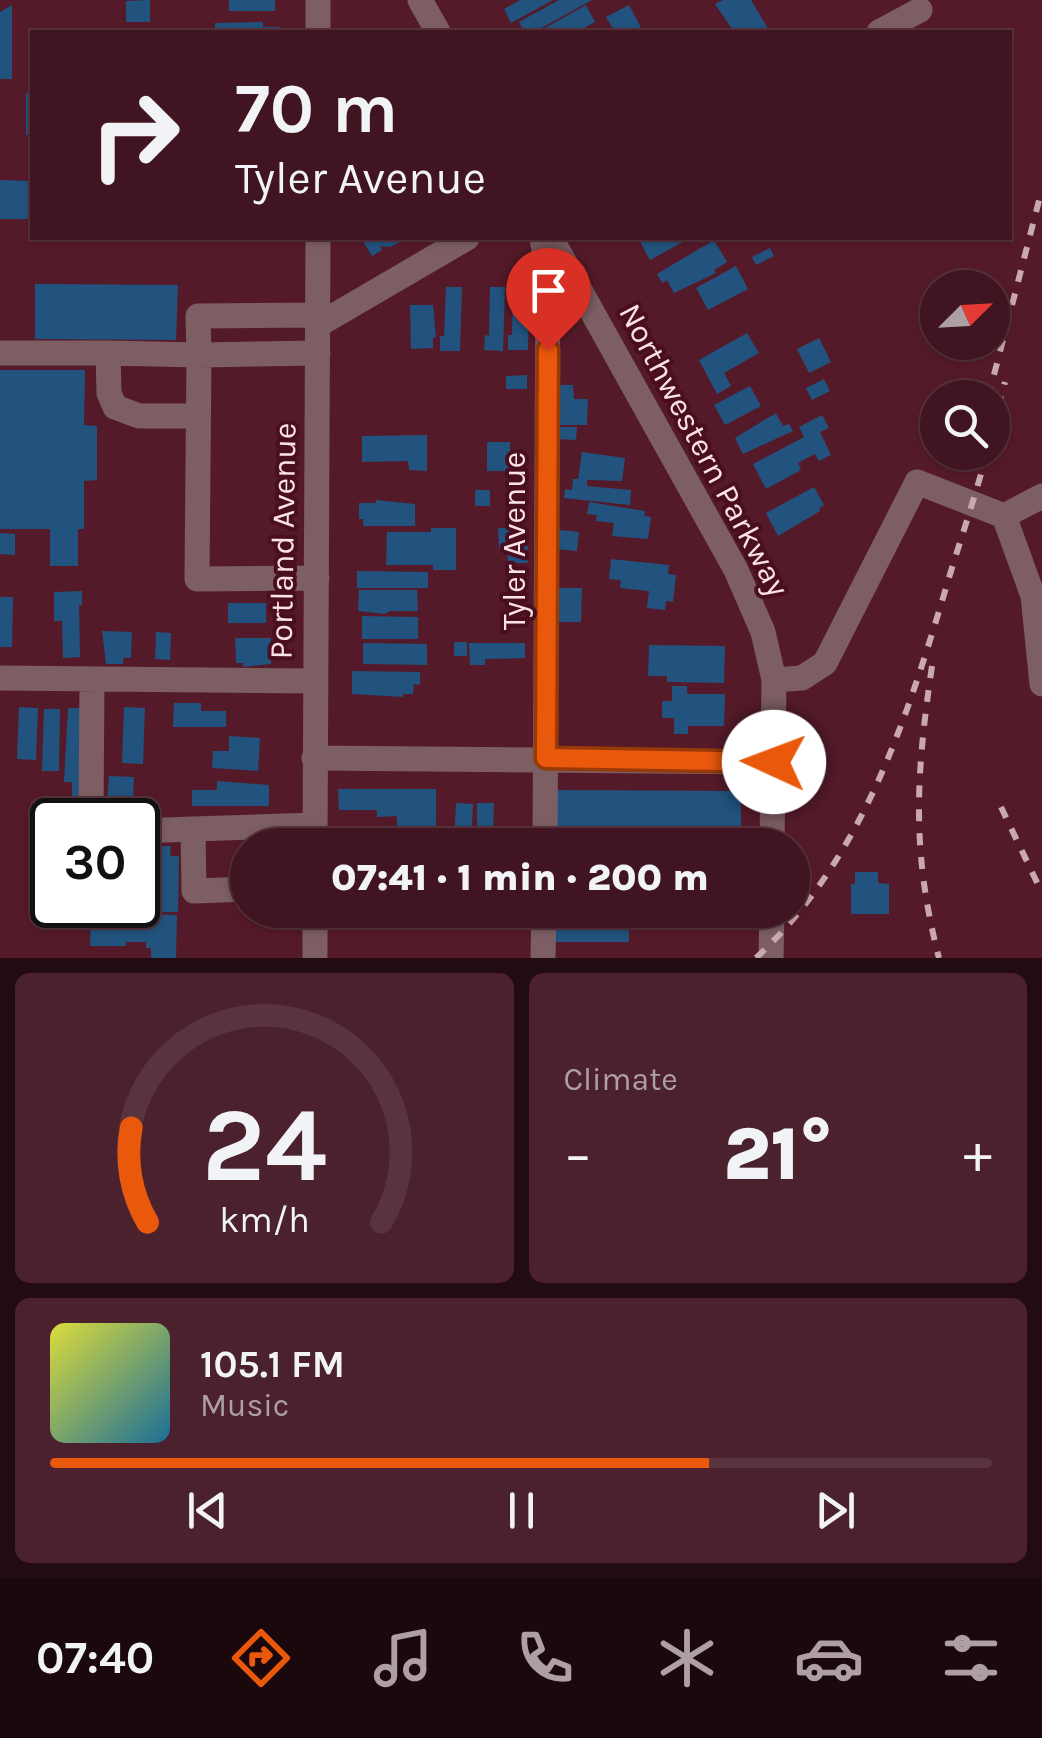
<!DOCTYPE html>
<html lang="en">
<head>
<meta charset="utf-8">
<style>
	body { margin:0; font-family:Karla,sans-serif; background:#4b212d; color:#f1f3f6; height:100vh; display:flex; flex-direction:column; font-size:38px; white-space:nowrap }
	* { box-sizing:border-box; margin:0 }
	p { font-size:32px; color:#ae9ea5 }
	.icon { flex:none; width:55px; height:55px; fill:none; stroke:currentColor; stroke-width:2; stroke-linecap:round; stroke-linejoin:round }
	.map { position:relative; height:958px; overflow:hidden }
	.side { display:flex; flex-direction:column; gap:15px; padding:15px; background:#230b12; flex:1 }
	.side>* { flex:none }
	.banner { position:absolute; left:30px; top:30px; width:982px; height:210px; border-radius:0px; box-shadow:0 2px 8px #0004,0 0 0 2px #59333e; background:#401420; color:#f1f3f6; overflow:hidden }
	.needle { width:65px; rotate:66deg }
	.controls { position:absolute; left:920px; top:270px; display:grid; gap:20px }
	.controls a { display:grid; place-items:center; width:90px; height:90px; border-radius:50%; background:#401420; box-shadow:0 2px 8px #0004,0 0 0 2px #59333e; font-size:50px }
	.speed { position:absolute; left:30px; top:798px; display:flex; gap:20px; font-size:50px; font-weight:700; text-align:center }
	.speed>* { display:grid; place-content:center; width:130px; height:130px; border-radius:50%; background:#401420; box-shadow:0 2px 8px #0004,0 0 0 2px #59333e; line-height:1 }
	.speed .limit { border:5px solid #111; border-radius:15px; background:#fff; color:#111 }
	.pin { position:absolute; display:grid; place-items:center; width:85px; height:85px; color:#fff; margin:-102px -42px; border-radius:50% 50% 50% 0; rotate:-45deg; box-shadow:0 0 10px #0007 }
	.pin .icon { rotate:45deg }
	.me { position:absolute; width:110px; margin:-55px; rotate:272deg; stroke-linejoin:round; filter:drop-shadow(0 0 8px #0008) }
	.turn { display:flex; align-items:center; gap:35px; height:210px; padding:0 40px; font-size:45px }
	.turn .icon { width:130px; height:130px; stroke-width:2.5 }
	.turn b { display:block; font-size:70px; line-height:85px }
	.big { font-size:75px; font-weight:800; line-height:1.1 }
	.side .card { flex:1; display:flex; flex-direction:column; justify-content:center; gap:15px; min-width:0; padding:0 35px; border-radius:15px; background:#4b212d }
	.side .dial { align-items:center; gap:0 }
	.dial svg { height:260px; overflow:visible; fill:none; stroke:#59333e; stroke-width:7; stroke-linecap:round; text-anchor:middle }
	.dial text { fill:#f1f3f6; stroke:none }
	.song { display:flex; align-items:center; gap:30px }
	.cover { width:120px; height:120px; border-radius:15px; background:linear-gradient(135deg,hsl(60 70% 55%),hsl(200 70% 35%)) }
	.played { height:10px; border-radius:5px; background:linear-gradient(90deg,#ea580c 70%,#59333e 70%) }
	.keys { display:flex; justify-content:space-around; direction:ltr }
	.heat { display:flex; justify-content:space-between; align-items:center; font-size:55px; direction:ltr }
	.side .tiles { flex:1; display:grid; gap:15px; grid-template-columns:1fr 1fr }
	.card:last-child { grid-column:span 2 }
	.trip { position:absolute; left:230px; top:828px; width:580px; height:100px; border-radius:50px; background:#401420; box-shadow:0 2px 8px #0004,0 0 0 2px #59333e; font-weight:800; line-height:100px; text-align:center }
	.dock { display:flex; height:160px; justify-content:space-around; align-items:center; background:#1a080d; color:#ae9ea5 }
	.dock .icon { width:70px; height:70px }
	.dock .selected { color:#ea580c }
	.dock b { font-size:45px; color:#f1f3f6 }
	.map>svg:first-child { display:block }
	.building { fill:#21537e }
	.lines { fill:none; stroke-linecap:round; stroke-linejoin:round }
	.minor { stroke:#7c5e63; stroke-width:25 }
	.rail { stroke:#caa8af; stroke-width:6; stroke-dasharray:12 12; stroke-linecap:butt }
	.route-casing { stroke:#983908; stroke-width:25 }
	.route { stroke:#ea580c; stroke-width:18 }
	.labels { text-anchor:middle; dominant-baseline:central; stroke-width:8; stroke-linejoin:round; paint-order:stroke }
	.street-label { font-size:32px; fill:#fae2e6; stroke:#490f20 }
</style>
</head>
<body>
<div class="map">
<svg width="1042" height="958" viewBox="0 0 1042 958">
	<rect width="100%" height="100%" fill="#551a2a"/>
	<!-- building -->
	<path class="building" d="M 150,0 L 150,22 L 126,22 L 126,1 Z
		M 229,0 L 275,0 L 275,11 L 229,11 Z
		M 520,0 L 553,0 L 511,23 L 504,9 Z
		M 559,0 L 592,0 L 534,32 L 524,32 L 519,22 Z
		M 723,0 L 751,0 L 770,32 L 734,32 L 715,4 Z
		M 12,5 L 12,79 L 0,79 L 0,12 Z
		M 586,5 L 595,22 L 577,32 L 538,32 Z
		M 629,5 L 641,28 L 633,32 L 615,32 L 606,17 Z
		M 263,22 L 263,27 L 281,27 L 281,32 L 215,31 L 215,23 Z
		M 26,93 L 32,93 L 32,135 L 26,135 Z
		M 0,180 L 32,181 L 32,219 L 0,219 Z
		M 361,238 L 400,238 L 400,242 L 390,247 L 380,246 L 382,250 L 372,256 Z
		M 638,238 L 690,238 L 650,260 Z
		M 714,240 L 727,262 L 714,270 L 716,273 L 674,293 L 667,280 L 662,283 L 657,274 Z
		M 770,248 L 774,256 L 756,265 L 752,257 Z
		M 736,266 L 748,289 L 708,310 L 696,288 Z
		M 35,284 L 178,285 L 176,340 L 35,339 Z
		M 446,287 L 462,287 L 460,351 L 440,351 L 440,336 L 444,336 Z
		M 490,287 L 505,287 L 503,351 L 484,350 L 485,335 L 489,336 Z
		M 513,287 L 529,287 L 528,350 L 508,350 L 508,335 L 512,335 Z
		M 410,305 L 433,305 L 436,337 L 433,338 L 433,348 L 411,349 Z
		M 747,333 L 759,353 L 724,373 L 731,386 L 717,394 L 699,360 Z
		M 819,338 L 831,362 L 809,373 L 797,349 Z
		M 0,370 L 85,370 L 84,425 L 97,426 L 97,480 L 84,481 L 84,529 L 78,529 L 78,566 L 50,566 L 50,529 L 0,529 Z
		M 527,375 L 527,389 L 506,389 L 506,376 Z
		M 824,379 L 830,391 L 812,400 L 806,388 Z
		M 558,385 L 573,385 L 574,399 L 588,399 L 587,425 L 559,425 Z
		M 750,386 L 761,406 L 725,425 L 714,405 Z
		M 776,413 L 783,426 L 789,424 L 793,431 L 743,454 L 735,438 Z
		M 822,415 L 829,428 L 820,432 L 831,455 L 819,461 L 815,454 L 807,458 L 798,463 L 801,470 L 766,489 L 753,464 L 804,437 L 799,427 Z
		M 556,427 L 577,427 L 576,440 L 556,439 Z
		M 427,435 L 427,471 L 409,470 L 408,461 L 362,462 L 362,436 Z
		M 487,442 L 510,442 L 510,471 L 487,471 Z
		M 582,452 L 625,458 L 622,481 L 587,480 L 587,486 L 631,490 L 630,505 L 564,498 L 565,489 L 572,490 L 573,479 L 578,479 Z
		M 814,487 L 824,505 L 819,508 L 820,511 L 778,536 L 766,513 Z
		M 475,490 L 490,490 L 490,506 L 475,506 Z
		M 376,500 L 415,504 L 415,526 L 363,526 L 363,519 L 359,519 L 359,503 L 376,503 Z
		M 589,502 L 645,511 L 644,516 L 651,517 L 648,539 L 612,536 L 614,523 L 596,521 L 597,515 L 587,514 Z
		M 431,528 L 456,528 L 456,570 L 433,570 L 433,565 L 386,565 L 387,532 L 431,532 Z
		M 498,528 L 527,528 L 528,563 L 508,563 L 507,548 L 499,548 Z
		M 559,530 L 579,532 L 577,551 L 557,549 Z
		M 0,533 L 15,534 L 15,555 L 0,554 Z
		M 611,559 L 669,565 L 668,574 L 676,575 L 673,602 L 666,601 L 665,610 L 647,608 L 649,591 L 620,588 L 621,580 L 609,579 Z
		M 357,571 L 428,572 L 428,588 L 357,588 Z
		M 558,588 L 582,588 L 581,622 L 558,622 Z
		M 359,590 L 417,590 L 418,611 L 390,611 L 385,614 L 358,611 Z
		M 82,591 L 82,605 L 79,605 L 80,657 L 63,658 L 62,621 L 54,621 L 54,592 Z
		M 0,597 L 13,597 L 12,647 L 0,647 Z
		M 228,603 L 266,603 L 266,623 L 228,623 Z
		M 362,616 L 418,617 L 418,639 L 362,639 Z
		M 102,631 L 132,632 L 131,658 L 123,658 L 123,664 L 106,664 Z
		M 156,632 L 171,633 L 170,660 L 155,659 Z
		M 235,638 L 271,638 L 271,664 L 243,667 L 243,663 L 236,663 Z
		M 454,642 L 467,642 L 467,656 L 454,656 Z
		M 363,643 L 427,644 L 427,665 L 363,664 Z
		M 469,643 L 525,643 L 525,658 L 485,659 L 485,665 L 470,665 Z
		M 649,645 L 725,646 L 724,683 L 667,682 L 667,676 L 648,676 Z
		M 352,671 L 420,672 L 420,685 L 414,684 L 413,694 L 403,694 L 403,697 L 352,694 Z
		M 672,686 L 687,686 L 687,694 L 725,694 L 724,726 L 688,726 L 688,734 L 674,734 L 674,718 L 662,718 L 662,701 L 672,701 Z
		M 174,703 L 201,703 L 201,711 L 226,711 L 226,727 L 173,727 Z
		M 19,707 L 38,708 L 36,760 L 17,759 Z
		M 124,707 L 145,708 L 143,764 L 122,763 Z
		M 68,708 L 84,708 L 84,802 L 72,801 L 72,782 L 64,782 Z
		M 44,709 L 60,709 L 59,771 L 42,771 Z
		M 229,736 L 260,738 L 258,771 L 212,768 L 213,751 L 229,751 Z
		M 109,776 L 134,777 L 133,803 L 107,802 Z
		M 217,781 L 269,785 L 269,806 L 192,806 L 192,790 L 217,790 Z
		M 338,789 L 436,789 L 436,828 L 397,828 L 397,816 L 377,817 L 377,810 L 339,810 Z
		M 556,790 L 741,791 L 741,845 L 556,845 Z
		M 456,803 L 473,804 L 471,845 L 454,845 Z
		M 477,803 L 494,803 L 493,834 L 500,834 L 499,845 L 477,845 Z
		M 138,846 L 171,846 L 170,856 L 179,856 L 178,912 L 109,913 L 177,915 L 176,958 L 151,958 L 151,948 L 146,948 L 146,942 L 126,942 L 126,946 L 90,946 L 91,911 L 38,911 L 39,855 L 52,855 L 52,905 L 138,905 Z
		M 855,872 L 878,872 L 878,883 L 889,884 L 889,914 L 851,914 L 851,884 L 855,884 Z
		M 555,910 L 629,910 L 629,913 L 634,913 L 634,923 L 629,923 L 629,942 L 555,942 Z"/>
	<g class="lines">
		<!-- minor -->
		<path class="minor" d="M 420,0 L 438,32
			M 318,32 L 318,0
			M 879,32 L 920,10
			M 542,238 L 548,276 L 545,845
			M 551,238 L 736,570 L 763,632 L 774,680 L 772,845
			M 318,325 L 467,238
			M 0,353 L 108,353
			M 318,353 L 199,355 L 198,316 L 318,315
			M 198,416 L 139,416 L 115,407 L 109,393 L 108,353 L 199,355 L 197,579 L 317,578
			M 1004,516 L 1033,596 L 1042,684
			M 0,678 L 314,681
			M 774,680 L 802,678 L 825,663 L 917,482 L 1004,516 L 1042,496
			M 314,758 L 773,762
			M 91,820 L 92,679
			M 138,831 L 193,829
			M 315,845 L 318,238
			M 248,889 L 194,891 L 193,829 L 315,825
			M 315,958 L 315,910
			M 543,958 L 544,910
			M 771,958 L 772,910"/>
		<!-- rail -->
		<path class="rail" d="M 988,398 L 1042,189
			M 992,431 L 1005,382
			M 932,666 C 916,775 911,850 939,958
			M 1001,807 L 1042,893
			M 756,958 C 860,861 903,730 943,598 C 957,549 974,502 987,452"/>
	</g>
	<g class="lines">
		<defs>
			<path id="route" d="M 548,350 L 546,758 L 774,762"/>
		</defs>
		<!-- route casing -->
		<use href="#route" class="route-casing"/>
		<!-- route -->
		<use href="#route" class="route"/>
	</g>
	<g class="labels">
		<!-- street labels -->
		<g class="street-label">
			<text transform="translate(704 450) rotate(62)">Northwestern Parkway</text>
			<text transform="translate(283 541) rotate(-89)">Portland Avenue</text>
			<text transform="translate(514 541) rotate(-90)">Tyler Avenue</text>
		</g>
	</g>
</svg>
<div class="controls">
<a><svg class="needle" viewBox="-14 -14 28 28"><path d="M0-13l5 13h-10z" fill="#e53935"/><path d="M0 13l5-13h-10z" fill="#ae9ea5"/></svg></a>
<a><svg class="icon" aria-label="search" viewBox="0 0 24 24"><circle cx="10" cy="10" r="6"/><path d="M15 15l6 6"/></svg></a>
</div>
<div class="speed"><div class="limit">30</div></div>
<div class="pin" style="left:548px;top:350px;background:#d93025"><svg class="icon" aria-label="arrive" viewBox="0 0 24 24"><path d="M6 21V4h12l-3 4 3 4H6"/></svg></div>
<svg class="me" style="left:774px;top:762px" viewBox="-20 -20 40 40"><circle r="19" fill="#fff"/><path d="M0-13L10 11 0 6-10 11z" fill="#ea580c"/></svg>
<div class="trip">07:41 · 1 min · 200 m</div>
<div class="banner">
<div class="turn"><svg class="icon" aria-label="right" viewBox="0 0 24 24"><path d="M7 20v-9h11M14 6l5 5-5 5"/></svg><div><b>70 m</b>Tyler Avenue</div></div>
</div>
</div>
<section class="side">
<div class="tiles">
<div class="card dial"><svg viewBox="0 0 100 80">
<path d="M14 69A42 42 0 1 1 86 69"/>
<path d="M14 69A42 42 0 0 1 9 40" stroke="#ea580c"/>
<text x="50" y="56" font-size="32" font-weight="700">24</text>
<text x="50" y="72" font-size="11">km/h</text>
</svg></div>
<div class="card"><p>Climate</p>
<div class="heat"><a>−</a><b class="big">21°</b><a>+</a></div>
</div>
<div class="card">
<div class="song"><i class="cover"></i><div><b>105.1 FM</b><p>Music</p></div></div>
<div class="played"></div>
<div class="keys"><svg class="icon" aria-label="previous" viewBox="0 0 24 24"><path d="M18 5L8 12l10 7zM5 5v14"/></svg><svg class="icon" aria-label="pause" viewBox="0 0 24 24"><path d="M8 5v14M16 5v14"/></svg><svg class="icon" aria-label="next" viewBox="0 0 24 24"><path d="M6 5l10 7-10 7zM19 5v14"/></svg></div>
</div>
</div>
</section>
<nav class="dock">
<b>07:40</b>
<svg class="icon selected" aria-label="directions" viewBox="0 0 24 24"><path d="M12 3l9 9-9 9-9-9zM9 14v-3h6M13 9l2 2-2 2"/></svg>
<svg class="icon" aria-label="music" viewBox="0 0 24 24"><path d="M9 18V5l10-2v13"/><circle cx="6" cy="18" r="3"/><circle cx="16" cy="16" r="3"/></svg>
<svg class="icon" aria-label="phone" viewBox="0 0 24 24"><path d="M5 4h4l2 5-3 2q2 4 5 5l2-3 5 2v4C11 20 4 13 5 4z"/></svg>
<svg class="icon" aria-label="climate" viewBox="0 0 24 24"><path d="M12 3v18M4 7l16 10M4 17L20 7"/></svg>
<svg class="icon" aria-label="car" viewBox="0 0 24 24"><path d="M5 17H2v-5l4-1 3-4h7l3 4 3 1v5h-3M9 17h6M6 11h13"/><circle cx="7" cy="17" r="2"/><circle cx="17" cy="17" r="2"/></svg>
<svg class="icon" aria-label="filters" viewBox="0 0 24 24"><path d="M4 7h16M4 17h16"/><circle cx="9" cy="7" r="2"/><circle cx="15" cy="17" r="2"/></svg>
</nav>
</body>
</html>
